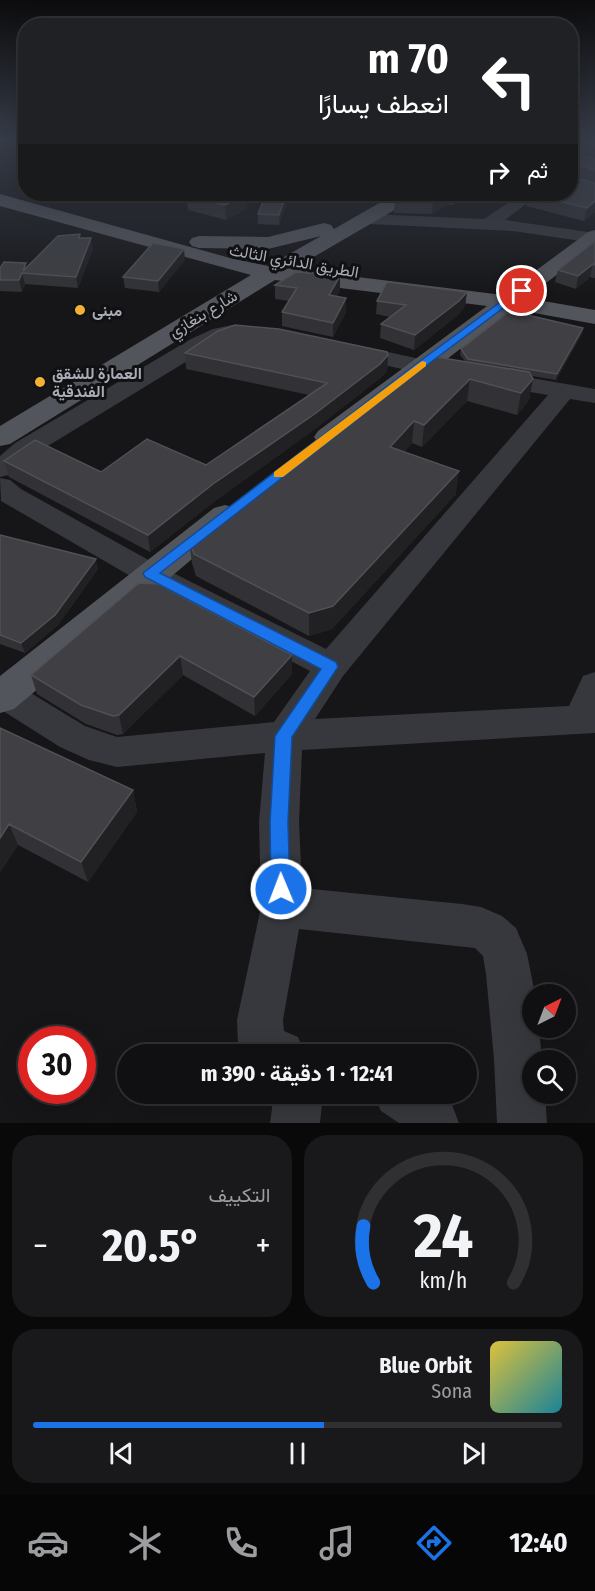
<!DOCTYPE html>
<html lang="ar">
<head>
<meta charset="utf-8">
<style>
	body { margin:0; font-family:"Fira Sans Condensed",Vazirmatn,sans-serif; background:#19191b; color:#f1f3f6; direction:rtl; height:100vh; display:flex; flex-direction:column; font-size:22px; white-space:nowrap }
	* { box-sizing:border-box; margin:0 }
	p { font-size:20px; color:#9c9d9f }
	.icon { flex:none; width:33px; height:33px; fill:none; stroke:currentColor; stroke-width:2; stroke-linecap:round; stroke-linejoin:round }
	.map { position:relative; height:1123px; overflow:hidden; direction:ltr }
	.panel { display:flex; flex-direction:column; gap:12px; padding:12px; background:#09090a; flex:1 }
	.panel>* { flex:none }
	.banner { position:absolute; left:18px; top:18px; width:560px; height:183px; border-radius:24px; box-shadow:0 6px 24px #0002,0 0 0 2px #303032; direction:rtl; background:#202124; color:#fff; overflow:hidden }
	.needle { width:39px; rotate:42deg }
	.tools { position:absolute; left:522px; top:984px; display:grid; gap:12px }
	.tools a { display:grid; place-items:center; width:54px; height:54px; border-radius:50%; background:#101012; box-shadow:0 6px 24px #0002,0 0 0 2px #303032; font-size:30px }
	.speed { position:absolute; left:18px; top:1026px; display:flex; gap:12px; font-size:30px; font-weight:700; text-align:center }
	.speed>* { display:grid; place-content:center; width:78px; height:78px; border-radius:50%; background:#101012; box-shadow:0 6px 24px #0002,0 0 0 2px #303032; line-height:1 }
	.speed .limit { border:9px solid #d22; background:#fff; color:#111 }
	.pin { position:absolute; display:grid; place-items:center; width:51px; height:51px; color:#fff; margin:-26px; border:3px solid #fff; border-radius:50%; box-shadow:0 2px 6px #0007 }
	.me { position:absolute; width:66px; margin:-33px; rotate:359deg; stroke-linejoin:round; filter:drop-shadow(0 0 4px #0008) }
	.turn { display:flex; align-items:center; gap:21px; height:126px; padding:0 30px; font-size:27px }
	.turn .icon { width:78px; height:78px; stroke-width:2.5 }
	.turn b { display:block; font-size:42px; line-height:51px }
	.then { display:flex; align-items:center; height:57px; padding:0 30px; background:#0003; gap:12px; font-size:22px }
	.big { font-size:45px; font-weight:700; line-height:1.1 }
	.panel .card { flex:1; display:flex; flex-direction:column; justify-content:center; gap:9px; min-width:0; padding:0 21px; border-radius:24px; background:#19191b }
	.panel .dial { align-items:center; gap:0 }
	.dial svg { height:156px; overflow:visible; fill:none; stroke:#303032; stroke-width:7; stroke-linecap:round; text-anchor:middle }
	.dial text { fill:#f1f3f6; stroke:none }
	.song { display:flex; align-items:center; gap:18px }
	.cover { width:72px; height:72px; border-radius:9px; background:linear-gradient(135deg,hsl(50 70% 55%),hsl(190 70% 35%)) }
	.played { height:6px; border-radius:3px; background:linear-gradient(90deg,#1a73e8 55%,#303032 55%) }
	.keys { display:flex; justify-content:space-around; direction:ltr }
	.heat { display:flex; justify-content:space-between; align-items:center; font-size:33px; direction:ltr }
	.panel .tiles { flex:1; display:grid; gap:12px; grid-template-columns:1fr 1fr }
	.card:last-child { grid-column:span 2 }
	.trip { position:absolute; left:117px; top:1044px; width:360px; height:60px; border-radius:30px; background:#101012; box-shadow:0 6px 24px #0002,0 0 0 2px #303032; font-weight:700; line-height:60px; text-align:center; direction:rtl }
	.tab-bar { display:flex; height:96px; justify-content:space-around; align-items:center; background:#060607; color:#9c9d9f }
	.tab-bar .icon { width:42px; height:42px }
	.tab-bar .current { color:#1a73e8 }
	.tab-bar b { font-size:27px; color:#f1f3f6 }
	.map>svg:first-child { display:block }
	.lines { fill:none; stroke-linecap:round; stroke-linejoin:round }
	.minor { fill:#37383d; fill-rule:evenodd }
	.major { fill:#53555c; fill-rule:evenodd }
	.wall { fill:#323236; fill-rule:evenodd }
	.shaded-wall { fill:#212124 }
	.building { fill:#3f3f44; stroke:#4f5156; stroke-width:1.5 }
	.route { fill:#1a73e8; stroke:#114b97; stroke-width:1.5 }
	.slow { fill:#f59e0b }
	.poi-dot { fill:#f2b134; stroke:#111113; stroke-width:2 }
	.labels { text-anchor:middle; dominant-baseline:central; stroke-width:6; stroke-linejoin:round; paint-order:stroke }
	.far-street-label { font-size:16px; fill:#a8adb8; stroke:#111113 }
	.far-poi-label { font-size:16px; font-weight:bold; fill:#a8adb8; stroke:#111113; text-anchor:start }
</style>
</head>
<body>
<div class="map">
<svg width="595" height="1123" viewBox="0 0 595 1123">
	<rect width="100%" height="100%" fill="#161618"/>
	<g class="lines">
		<!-- minor -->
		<path class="minor" d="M 1,139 L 26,139 L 26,147 L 3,142 Z
			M 521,194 L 539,194 L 505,220 L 595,233 L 595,243 L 513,231 L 369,224 L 363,223 L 360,219 L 363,215 L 369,214 L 484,219 Z
			M 232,325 L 240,327 L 243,332 L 240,337 L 207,349 L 33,455 L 9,475 L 0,477 L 0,456 L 15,443 L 191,339 L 213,329 Z
			M 347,343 L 420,359 L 595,389 L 595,403 L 570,399 L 343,676 L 315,719 L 569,706 L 583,676 L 595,672 L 595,733 L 302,750 L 299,822 L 302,888 L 462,904 L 481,907 L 502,916 L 516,928 L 527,954 L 535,994 L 532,994 L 532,1028 L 539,1028 L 542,1059 L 532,1060 L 532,1094 L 545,1094 L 547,1123 L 497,1123 L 494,1059 L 486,974 L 483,956 L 475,948 L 299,929 L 283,1020 L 284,1031 L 298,1037 L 305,1054 L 243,1054 L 238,1043 L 237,1020 L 261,907 L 259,822 L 265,753 L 117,767 L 89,760 L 60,747 L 0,709 L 0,682 L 4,680 L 16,684 L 85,726 L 117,737 L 274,722 L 310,671 L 139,581 L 1,501 L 0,478 L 10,480 L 21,489 L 161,567 L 326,649 L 548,395 L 420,373 L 339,355 L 336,350 L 339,345 Z
			M 274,1094 L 323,1094 L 320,1123 L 270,1123 Z
			M 373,1094 L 440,1094 L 452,1105 L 459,1123 L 399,1123 L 381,1111 Z"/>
		<!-- major -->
		<path class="major" d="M 0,194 L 230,258 L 268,266 L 321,236 L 268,249 L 199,248 L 192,246 L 189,242 L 192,238 L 199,236 L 268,237 L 324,223 L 331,225 L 334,229 L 395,194 L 417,194 L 415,198 L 293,269 L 503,295 L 588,232 L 595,230 L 595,246 L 526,298 L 595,310 L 595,324 L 512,309 L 338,443 L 328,445 L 318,443 L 314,437 L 318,431 L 487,306 L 275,280 L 10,444 L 0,446 L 0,426 L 251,275 L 0,206 Z
			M 225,505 L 236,508 L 241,515 L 236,522 L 14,709 L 0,713 L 0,676 L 214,508 Z"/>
	</g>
	<!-- wall -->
	<path class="wall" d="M 570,139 L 595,139 L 595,212 L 584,221 L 526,206 L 529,194 L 570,194 ZM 571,152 L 595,159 L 571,153 Z
		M 406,194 L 471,194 L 453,205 L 448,204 L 432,214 L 394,213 L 395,200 Z
		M 186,195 L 247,209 L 226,220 L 188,210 Z
		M 286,195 L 286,205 L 279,225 L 258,224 L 258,214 Z
		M 81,238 L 93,249 L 78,288 L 25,284 L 22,292 L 0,291 L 0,268 L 27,267 Z
		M 595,241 L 595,278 L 590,277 L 576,289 L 555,282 L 558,270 Z
		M 185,260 L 159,292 L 125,288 L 123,277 Z
		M 275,285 L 340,290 L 337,296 L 346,312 L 333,337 L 282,326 L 282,312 L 289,301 L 275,299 Z
		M 467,292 L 465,306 L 458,315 L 414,350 L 380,338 L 381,324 L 390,317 L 376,314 L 377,301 Z
		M 583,328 L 582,334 L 556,380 L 532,376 L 533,379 L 529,400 L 517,415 L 467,401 L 422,447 L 412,443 L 404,452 L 456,494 L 332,629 L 309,636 L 196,576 L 192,563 L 189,540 L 368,410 L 465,361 L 460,355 L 461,349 Z
		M 185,353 L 388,355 L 387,371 L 379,379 L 315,429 L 215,501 L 150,552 L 9,477 L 4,461 L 101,472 L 206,465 L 309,395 L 186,369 Z
		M 0,535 L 98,569 L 58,625 L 25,653 L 0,644 Z
		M 139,583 L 292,655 L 292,674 L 255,716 L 183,675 L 123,734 L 117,735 L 86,724 L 37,694 L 31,675 Z
		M 0,728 L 133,790 L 137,812 L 88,882 L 18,845 L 0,872 Z"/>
	<!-- shaded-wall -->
	<path class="shaded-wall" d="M 247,194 L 247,209 L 226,220 L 225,205 Z
		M 446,194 L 450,194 L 448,204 L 432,214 L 433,201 Z
		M 454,194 L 471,194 L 453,205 Z
		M 286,195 L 286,205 L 279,225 L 279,215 Z
		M 595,201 L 595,212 L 584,221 L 587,208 Z
		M 91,238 L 93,249 L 78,288 L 76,277 Z
		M 184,249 L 185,260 L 159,292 L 158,281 Z
		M 593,264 L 590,277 L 576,289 L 578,276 Z
		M 22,273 L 25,284 L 22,292 L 19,280 Z
		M 340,276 L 340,290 L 329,310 L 329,295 Z
		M 467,292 L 465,306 L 458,315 L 414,350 L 415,335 Z
		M 346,298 L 346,312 L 333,337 L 333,323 Z
		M 583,328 L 582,334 L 556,380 L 557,374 Z
		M 388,355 L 387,371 L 379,379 L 315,429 L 215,501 L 150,552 L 148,535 L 213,484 Z
		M 470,379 L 467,401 L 422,447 L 424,425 Z
		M 533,379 L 529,400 L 517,415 L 521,393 Z
		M 414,421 L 412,443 L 388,470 L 390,447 Z
		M 459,471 L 456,494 L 332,629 L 309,636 L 309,613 Z
		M 96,559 L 98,569 L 58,625 L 25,653 L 21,643 Z
		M 292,655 L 292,674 L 255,716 L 254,697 Z
		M 180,656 L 183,675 L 123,734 L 119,715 Z
		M 133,790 L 137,812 L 88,882 L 81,862 Z
		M 9,824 L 18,845 L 0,872 L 0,838 Z"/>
	<!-- building -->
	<path class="building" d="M 570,139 L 595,139 L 595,146 L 573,140 L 570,142 L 571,153 L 595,159 L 595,170 L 573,163 L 570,166 L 571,177 L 595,183 L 595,201 L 587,208 L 529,194 L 570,194 Z
		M 189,194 L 247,194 L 225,205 L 186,195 Z
		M 266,194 L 286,195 L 279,215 L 258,214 Z
		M 406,194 L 446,194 L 433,201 L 395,200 Z
		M 80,234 L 79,238 L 91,238 L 76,277 L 22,273 L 19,280 L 0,280 L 0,268 L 4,262 L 26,263 L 23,271 L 58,236 Z
		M 595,241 L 595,265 L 593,264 L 578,276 L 558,270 Z
		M 153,243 L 184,249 L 158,281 L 123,277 Z
		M 296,272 L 340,276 L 329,295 L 346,298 L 333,323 L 282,312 L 297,288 L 275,285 Z
		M 387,282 L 467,292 L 459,301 L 415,335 L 381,324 L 406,305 L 377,301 Z
		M 507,313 L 519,313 L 583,328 L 557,374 L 468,359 L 461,349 Z
		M 235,325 L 279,329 L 387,352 L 388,355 L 380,364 L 316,413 L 213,484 L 148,535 L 4,461 L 35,440 L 101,472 L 147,439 L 206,465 L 327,383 L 185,353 L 218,331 Z
		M 430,356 L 529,372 L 533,379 L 521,393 L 470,379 L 424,425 L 414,421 L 390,447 L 459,471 L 333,606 L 309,613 L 194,554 L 189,540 L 362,408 L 368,410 Z
		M 0,535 L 96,559 L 55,615 L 21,643 L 0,635 Z
		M 139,583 L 158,584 L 292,655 L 254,697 L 180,656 L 119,715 L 113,716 L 81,705 L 31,675 Z
		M 0,728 L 133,790 L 81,862 L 9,824 L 0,838 Z"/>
	<!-- sky -->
	<linearGradient id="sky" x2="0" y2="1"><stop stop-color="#0c0c0d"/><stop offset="0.47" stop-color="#363c48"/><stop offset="1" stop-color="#363c48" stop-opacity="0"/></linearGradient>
	<rect width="595" height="296" fill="url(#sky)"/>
	<!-- route -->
	<path class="route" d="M 518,289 L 526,291 L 423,368 L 160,573 L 336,662 L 338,667 L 292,737 L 288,822 L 290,889 L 287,895 L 281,898 L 274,895 L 271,889 L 270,822 L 275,736 L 321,669 L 145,577 L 143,573 L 416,364 Z"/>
	<!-- slow -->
	<path class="slow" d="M 422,361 L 426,362 L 426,366 L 283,477 L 274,477 L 274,472 Z"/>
	<!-- markers -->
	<g class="poi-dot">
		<circle cx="80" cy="310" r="6"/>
		<circle cx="40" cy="382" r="6"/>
	</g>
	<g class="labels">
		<!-- far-street labels -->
		<g class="far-street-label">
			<text transform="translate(294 261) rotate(10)">الطريق الدائري الثالث</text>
			<text transform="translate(203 314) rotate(-31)">شارع بنغازي</text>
		</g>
		<!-- far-poi labels -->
		<g class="far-poi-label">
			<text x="92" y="310">مبنى</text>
			<text x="52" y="373">العمارة للشقق<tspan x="52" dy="18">الفندقية</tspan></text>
		</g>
	</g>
</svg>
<div class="tools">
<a><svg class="needle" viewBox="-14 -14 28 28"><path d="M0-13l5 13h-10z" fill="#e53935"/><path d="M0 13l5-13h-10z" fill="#9c9d9f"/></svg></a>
<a><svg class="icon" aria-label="search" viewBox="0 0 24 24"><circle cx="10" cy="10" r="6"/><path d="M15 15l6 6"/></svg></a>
</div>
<div class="speed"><div class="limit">30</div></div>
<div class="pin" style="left:522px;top:291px;background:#d93025"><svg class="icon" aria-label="arrive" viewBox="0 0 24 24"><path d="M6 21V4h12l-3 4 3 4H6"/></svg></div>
<svg class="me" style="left:281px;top:889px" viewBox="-20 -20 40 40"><circle r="17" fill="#1a73e8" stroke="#fff" stroke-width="3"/><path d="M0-11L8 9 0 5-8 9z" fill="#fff"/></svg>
<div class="trip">12:41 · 1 دقيقة · 390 m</div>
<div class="banner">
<div class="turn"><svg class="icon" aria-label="left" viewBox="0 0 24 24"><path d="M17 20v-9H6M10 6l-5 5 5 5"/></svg><div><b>70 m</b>انعطف يسارًا</div></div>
<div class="then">ثم<svg class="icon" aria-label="right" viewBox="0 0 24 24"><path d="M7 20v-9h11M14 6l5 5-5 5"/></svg></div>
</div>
</div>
<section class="panel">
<div class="tiles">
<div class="card dial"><svg viewBox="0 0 100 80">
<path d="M14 69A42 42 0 1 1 86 69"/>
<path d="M14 69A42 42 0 0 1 9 40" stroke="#1a73e8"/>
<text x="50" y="56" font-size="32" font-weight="700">24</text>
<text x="50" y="72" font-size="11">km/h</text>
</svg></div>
<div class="card"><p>التكييف</p>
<div class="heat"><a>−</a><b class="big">20.5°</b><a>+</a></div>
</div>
<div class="card">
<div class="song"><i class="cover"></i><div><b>Blue Orbit</b><p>Sona</p></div></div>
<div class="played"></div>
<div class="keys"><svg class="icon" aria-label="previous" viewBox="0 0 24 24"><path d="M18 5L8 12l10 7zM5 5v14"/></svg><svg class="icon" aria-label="pause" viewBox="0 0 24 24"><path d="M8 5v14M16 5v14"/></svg><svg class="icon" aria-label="next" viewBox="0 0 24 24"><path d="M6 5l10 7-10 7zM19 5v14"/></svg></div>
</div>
</div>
</section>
<nav class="tab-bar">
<b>12:40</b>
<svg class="icon current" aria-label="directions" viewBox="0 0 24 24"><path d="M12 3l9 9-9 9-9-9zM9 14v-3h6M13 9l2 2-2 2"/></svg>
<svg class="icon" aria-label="music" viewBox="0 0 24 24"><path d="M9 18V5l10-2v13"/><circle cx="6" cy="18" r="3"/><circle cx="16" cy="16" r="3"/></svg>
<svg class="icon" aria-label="phone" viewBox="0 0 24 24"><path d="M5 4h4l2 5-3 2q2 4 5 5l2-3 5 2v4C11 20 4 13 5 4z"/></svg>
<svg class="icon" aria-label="climate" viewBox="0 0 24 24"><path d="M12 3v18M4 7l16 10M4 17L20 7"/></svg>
<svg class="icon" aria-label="car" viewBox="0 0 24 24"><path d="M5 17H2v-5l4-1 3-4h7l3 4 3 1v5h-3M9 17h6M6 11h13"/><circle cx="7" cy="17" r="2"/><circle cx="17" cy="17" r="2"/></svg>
</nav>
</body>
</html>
